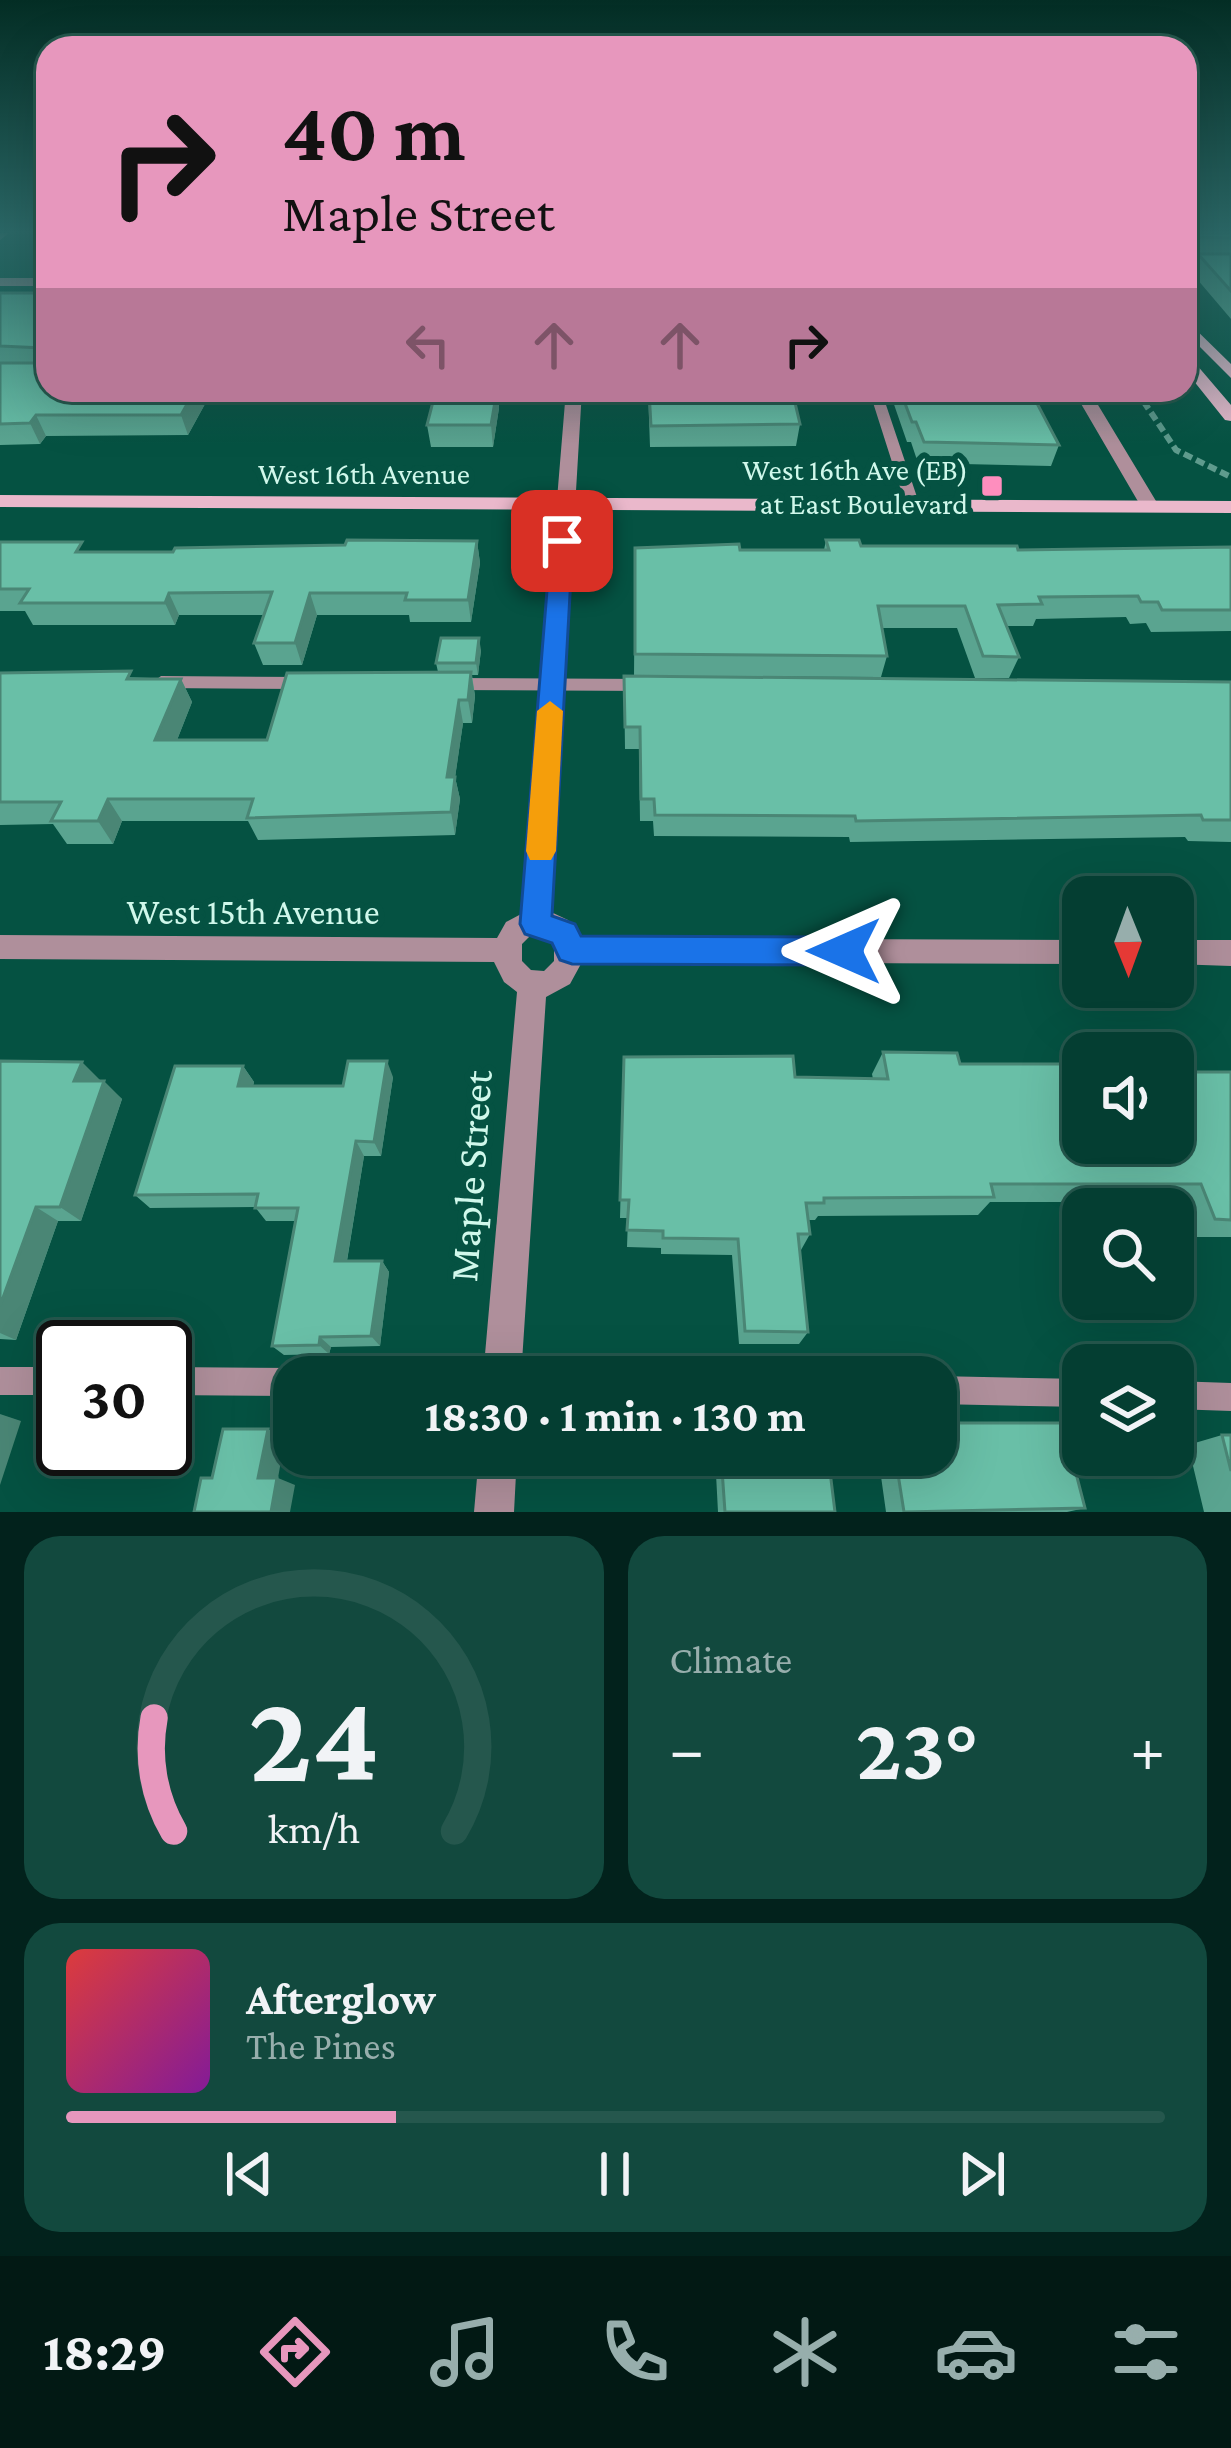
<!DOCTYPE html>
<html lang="en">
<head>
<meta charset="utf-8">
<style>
	body { margin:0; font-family:"Crimson Pro",serif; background:#12493e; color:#f1f3f6; height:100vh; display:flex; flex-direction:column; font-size:45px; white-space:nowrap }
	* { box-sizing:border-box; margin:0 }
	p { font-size:39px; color:#97aeac }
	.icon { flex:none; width:66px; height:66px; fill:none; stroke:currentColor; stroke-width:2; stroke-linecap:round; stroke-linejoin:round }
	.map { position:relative; height:1512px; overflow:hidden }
	.drawer { display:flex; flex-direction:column; gap:24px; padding:24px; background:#02221c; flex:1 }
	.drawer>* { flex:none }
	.guide { position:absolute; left:36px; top:36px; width:1161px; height:366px; border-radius:36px; box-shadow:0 12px 48px #0002,0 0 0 3px #25574d; background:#e797bd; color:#111; overflow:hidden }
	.needle { width:78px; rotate:179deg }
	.fabs { position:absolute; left:1062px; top:876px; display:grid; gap:24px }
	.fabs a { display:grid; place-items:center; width:132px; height:132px; border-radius:24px; background:#043e32; box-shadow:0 12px 48px #0002,0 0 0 3px #25574d; font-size:60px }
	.speed { position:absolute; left:36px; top:1320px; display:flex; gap:24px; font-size:60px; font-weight:700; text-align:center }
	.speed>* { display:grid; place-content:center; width:156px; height:156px; border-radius:50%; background:#043e32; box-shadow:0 12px 48px #0002,0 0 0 3px #25574d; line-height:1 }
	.speed .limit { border:6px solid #111; border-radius:18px; background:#fff; color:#111 }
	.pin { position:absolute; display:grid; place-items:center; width:102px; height:102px; color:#fff; margin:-51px; border-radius:24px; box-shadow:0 6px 18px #0006 }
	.me { position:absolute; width:132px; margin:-66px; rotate:270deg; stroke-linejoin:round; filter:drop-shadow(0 0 9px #0008) }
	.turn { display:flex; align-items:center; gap:42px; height:252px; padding:0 48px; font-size:54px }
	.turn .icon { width:156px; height:156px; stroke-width:2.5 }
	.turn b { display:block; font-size:84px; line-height:102px }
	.lanes { display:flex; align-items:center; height:114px; padding:0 48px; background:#0003; justify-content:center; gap:60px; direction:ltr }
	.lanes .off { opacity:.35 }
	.big { font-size:90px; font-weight:700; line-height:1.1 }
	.drawer .tile { flex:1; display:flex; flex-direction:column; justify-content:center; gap:18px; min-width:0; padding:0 42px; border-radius:36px; background:#12493e }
	.drawer .dial { align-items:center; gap:0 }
	.dial svg { height:312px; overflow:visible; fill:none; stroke:#25574d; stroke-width:7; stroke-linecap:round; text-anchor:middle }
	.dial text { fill:#f1f3f6; stroke:none }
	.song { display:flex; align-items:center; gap:36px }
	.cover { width:144px; height:144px; border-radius:18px; background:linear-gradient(135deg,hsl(0 70% 55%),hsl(290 70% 35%)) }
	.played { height:12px; border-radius:6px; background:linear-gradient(90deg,#e797bd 30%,#25574d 30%) }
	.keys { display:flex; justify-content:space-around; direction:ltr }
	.heat { display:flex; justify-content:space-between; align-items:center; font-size:66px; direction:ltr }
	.drawer .tiles { flex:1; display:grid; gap:24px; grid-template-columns:1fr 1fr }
	.tile:last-child { grid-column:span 2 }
	.trip { position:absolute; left:273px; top:1356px; width:684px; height:120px; border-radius:36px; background:#043e32; box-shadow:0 12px 48px #0002,0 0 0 3px #25574d; font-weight:700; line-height:120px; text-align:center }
	.tabs { display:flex; height:192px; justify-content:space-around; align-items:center; background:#021914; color:#97aeac }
	.tabs .icon { width:84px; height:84px }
	.tabs .on { color:#e797bd }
	.tabs b { font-size:54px; color:#f1f3f6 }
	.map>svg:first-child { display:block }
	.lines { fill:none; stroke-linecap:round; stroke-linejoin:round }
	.path { stroke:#5f9b8d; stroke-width:6; stroke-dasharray:9 4.5; stroke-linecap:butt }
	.lane { fill:#af8f9b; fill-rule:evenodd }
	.street { fill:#af8f9b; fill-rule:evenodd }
	.secondary { fill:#eab8cb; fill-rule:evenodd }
	.wall { fill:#5aa490 }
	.shaded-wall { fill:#4a8675 }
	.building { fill:#69bfa7; stroke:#4a8675; stroke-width:3 }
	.route { fill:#1a73e8; stroke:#114b97; stroke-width:3 }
	.slow { fill:#f59e0b }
	.poi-dot { fill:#fe8ebe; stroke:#055242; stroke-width:4.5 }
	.labels { text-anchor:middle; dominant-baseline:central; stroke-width:12; stroke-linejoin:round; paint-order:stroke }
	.far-poi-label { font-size:30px; fill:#d0f8eb; stroke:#055242; text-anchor:end }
	.far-street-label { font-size:30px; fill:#d0f8eb; stroke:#055242 }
	.street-label { font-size:36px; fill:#d0f8eb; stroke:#055242 }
	.near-street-label { font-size:42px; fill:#d0f8eb; stroke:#055242 }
</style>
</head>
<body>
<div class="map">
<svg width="1231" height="1512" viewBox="0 0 1231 1512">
	<rect width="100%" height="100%" fill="#055242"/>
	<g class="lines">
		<!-- path -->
		<path class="path" d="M 1136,390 L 1176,450 L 1231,477"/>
		<!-- lane -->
		<path class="lane" d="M 869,390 L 881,390 L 920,506 L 918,509 L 908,509 L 906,506 Z
			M 161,676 L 307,677 L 315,683 L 307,689 L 161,688 L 153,682 Z
			M 449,678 L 649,679 L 657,685 L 649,691 L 449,690 L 441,684 Z
			M 0,1367 L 63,1367 L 63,1395 L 0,1395 Z
			M 165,1367 L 294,1368 L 304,1372 L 306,1377 L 294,1377 L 294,1396 L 165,1395 Z
			M 936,1376 L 1083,1379 L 1083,1407 L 936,1404 L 936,1377 L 933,1377 Z
			M 1173,1381 L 1231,1383 L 1231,1411 L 1173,1409 Z"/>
		<!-- street -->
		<path class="street" d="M 0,233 L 9,233 L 0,240 Z
			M 1185,259 L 1231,259 L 1231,267 L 1185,267 Z
			M 0,278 L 48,278 L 48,286 L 0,286 Z
			M 566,390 L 582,390 L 551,912 L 568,920 L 579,938 L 1083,940 L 1083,964 L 582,962 L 570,984 L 546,997 L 521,1377 L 483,1377 L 517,992 L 504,982 L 494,962 L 0,959 L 0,935 L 497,938 L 506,922 L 523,913 ZM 532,934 L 543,934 L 554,944 L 554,961 L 544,971 L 531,970 L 522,961 L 522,944 Z
			M 1073,390 L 1089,390 L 1159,506 L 1157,510 L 1143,510 Z
			M 1173,940 L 1231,940 L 1231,966 L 1173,964 Z
			M 479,1455 L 517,1455 L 514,1512 L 474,1512 Z"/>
		<!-- secondary -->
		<path class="secondary" d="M 1185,319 L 1231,364 L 1231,378 L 1185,332 Z
			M 1185,355 L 1190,357 L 1231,405 L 1231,421 L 1225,420 L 1185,370 Z
			M 0,495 L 1231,501 L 1231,513 L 0,507 Z"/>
	</g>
	<!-- wall -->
	<path class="wall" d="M 1185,233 L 1231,233 L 1231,319 L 1191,272 L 1198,255 L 1185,254 Z
		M 0,293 L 48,293 L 48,390 L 201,390 L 205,404 L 188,435 L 46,436 L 40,444 L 0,445 Z
		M 332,390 L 498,390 L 499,408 L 493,447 L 431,447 L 427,425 L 433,399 L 334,398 Z
		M 648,390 L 800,424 L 796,446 L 650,447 Z
		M 889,390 L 1030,390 L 1059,445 L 1051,466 L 918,463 L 911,442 L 907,442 Z
		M 826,540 L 861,546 L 1018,550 L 1231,547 L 1231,631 L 1151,632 L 1146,623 L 1130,624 L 1126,617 L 1036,619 L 1033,626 L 1007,626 L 1019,657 L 1009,678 L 975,678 L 957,628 L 882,628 L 887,656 L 881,677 L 634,676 L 635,548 L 824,550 Z
		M 477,541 L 480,563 L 471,622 L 410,622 L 409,615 L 317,615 L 302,665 L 263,665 L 254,643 L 264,615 L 179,615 L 175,625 L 33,625 L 25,611 L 0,611 L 0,542 L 86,552 L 173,552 Z
		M 481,650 L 478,675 L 472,675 L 475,696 L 472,723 L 463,723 L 455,777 L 460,799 L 455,835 L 258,840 L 248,821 L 122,821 L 113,844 L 67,844 L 53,824 L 0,825 L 0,673 L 181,679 L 192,702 L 177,740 L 267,740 L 438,672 L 436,663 Z
		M 624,676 L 1231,682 L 1231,842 L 1188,841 L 1185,837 L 850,842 L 849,837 L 654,836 L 653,821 L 640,821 L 639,749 L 625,749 Z
		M 883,1052 L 960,1064 L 1083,1143 L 1231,1072 L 1231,1237 L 1188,1237 L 1176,1202 L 990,1202 L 978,1215 L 818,1216 L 815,1220 L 808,1220 L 810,1234 L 801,1250 L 799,1250 L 808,1332 L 799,1344 L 739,1344 L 732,1255 L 661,1254 L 661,1248 L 627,1247 L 628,1218 L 620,1218 L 624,1057 L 795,1077 L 873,1079 L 872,1074 Z
		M 0,1061 L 100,1080 L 122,1099 L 81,1221 L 58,1221 L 16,1340 L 0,1339 Z
		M 243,1066 L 254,1082 L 253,1086 L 343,1086 L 393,1077 L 381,1156 L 364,1156 L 347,1261 L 382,1261 L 389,1272 L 380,1346 L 331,1347 L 329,1354 L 284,1355 L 272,1346 L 296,1221 L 266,1221 L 255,1207 L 150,1208 L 135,1195 Z
		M 936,1423 L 1085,1508 L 1067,1512 L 886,1512 L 878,1455 L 936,1455 Z
		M 1222,1435 L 1231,1435 L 1231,1512 L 1204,1512 L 1188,1445 Z
		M 715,1455 L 828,1455 L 835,1512 L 718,1512 Z"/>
	<!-- shaded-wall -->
	<path class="shaded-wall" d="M 195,390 L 201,390 L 205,404 L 188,435 L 181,415 Z
		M 497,390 L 499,408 L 493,447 L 491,425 Z
		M 36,415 L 46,436 L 40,444 L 30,423 Z
		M 477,541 L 480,563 L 471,622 L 468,600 Z
		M 169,593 L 179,615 L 175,625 L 165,603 Z
		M 310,593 L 317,615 L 302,665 L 295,643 Z
		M 479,638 L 481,650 L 478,675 L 476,663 Z
		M 471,672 L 475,696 L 472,723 L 468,700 Z
		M 181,679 L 192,702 L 168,763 L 155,740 Z
		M 459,700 L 463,723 L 452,799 L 447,777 Z
		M 455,777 L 460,799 L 455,835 L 451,812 Z
		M 108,799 L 122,821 L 113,844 L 98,821 Z
		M 387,1061 L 393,1077 L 381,1156 L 374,1142 Z
		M 82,1062 L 100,1080 L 93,1099 L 74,1081 Z
		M 243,1066 L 254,1082 L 249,1102 L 238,1086 Z
		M 104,1081 L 122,1099 L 81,1221 L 60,1207 Z
		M 356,1141 L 364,1156 L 345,1272 L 335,1261 Z
		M 36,1207 L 58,1221 L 16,1340 L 0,1333 L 0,1306 Z
		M 382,1261 L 389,1272 L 380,1346 L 371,1336 Z
		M 320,1337 L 331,1347 L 329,1354 L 319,1345 Z
		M 0,1414 L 21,1421 L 0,1485 Z
		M 268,1429 L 285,1438 L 278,1478 L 295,1485 L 290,1512 L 271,1512 L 258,1478 Z"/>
	<!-- building -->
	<path class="building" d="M 1185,233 L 1231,233 L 1231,238 L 1192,237 L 1188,243 L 1185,241 Z
		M 1198,254 L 1231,254 L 1231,291 Z
		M 0,293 L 48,293 L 48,390 L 195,390 L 181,415 L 36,415 L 30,423 L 0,424 L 0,363 L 39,363 L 42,348 L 0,346 Z
		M 436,390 L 497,390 L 491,425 L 427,425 Z
		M 649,390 L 792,390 L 800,424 L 651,426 Z
		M 900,390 L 1030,390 L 1059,445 L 924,442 L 916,422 L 912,422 Z
		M 347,540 L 477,541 L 468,600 L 405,600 L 407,593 L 310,593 L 295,643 L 254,643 L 272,592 L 169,593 L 165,603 L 20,603 L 29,589 L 0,589 L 0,542 L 82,542 L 76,552 L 173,552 L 175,548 L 345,545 Z
		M 826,540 L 859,540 L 861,546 L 1017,546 L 1018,550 L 1231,547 L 1231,610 L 1162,610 L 1158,602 L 1141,602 L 1138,596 L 1039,597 L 1042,604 L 998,605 L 1019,657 L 983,656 L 965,606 L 878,606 L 887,656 L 635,654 L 635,548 L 739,544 L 740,550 L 829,550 Z
		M 441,638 L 479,638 L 476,663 L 436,663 Z
		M 131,671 L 127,679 L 181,679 L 155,740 L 267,740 L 287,673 L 471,672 L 468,700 L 459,700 L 447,777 L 455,777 L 451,812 L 247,818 L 253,799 L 108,799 L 98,821 L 51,821 L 61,802 L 0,802 L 0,673 Z
		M 624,676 L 1231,682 L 1231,820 L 1203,820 L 1201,815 L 856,821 L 855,816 L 655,815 L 654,799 L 641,799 L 640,727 L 625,727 Z
		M 883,1052 L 957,1053 L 960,1064 L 1083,1064 L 1083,1143 L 1173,1143 L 1173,1072 L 1231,1072 L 1231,1220 L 1215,1219 L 1201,1184 L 991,1184 L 994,1197 L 824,1198 L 824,1203 L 806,1203 L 810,1234 L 798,1234 L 808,1332 L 745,1331 L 738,1239 L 663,1238 L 663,1231 L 627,1230 L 629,1200 L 620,1200 L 624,1057 L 793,1056 L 795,1077 L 888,1079 Z
		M 0,1061 L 82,1062 L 74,1081 L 104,1081 L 60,1207 L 36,1207 L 0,1306 Z
		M 348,1061 L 387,1061 L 374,1142 L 356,1141 L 335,1261 L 382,1261 L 371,1336 L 320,1337 L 319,1345 L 272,1346 L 298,1208 L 255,1208 L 258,1194 L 135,1195 L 175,1066 L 243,1066 L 238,1086 L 343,1086 Z
		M 936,1421 L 936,1423 L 1063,1423 L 1085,1508 L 904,1512 L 895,1455 L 936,1455 Z
		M 223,1429 L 268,1429 L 258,1478 L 277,1478 L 271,1512 L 194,1512 L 201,1478 L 212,1478 Z
		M 1222,1435 L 1231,1435 L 1231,1471 Z
		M 721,1455 L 828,1455 L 835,1512 L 725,1512 Z"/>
	<!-- sky -->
	<linearGradient id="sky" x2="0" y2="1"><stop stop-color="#032d24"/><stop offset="0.52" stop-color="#2a6665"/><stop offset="1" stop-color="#2a6665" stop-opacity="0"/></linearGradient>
	<rect width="1231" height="445" fill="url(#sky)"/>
	<!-- route -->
	<path class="route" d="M 562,534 L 573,541 L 552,916 L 575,924 L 581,936 L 844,937 L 855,941 L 860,951 L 855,961 L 844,965 L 572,964 L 560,960 L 552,943 L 525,934 L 520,924 L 551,541 Z"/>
	<!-- slow -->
	<path class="slow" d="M 550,701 L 563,711 L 556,851 L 551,860 L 530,860 L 526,851 L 537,711 Z"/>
	<!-- markers -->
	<rect class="poi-dot" x="980" y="474" width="24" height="24" rx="6"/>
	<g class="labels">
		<!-- far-poi labels -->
		<g class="far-poi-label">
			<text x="968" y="469">West 16th Ave (EB)<tspan x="968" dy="34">at East Boulevard</tspan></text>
		</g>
		<!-- far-street labels -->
		<g class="far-street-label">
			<text x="364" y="473">West 16th Avenue</text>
		</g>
		<!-- street labels -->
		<g class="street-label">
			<text x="253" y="912">West 15th Avenue</text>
		</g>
		<!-- near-street labels -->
		<g class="near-street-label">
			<text transform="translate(470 1176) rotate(-86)">Maple Street</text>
		</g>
	</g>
</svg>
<div class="fabs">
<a><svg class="needle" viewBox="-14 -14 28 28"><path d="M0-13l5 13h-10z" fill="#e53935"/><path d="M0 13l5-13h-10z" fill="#97aeac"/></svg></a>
<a><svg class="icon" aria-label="sound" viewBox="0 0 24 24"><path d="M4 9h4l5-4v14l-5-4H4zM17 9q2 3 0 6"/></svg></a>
<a><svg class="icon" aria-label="search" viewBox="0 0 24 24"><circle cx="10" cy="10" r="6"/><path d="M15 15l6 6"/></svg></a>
<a><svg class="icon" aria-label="layers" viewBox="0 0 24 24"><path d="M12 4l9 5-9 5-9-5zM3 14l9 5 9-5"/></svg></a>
</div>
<div class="speed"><div class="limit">30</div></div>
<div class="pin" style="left:562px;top:541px;background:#d93025"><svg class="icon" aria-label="arrive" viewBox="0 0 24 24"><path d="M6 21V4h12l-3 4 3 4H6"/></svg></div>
<svg class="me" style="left:844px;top:951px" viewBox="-20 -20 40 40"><path d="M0-17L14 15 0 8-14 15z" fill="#1a73e8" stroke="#fff" stroke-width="4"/></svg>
<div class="trip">18:30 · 1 min · 130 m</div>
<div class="guide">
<div class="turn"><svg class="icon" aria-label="right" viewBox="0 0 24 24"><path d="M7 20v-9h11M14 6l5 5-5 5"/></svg><div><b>40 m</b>Maple Street</div></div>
<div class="lanes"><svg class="icon off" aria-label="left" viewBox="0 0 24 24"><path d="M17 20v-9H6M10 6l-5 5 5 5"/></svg><svg class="icon off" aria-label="ahead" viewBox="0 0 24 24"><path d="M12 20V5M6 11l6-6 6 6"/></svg><svg class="icon off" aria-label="ahead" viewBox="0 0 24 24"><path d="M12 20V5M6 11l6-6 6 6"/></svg><svg class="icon" aria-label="right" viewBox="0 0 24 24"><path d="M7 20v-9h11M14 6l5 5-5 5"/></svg></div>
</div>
</div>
<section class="drawer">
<div class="tiles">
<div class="tile dial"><svg viewBox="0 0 100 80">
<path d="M14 69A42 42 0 1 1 86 69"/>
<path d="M14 69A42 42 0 0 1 9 40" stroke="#e797bd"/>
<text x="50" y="56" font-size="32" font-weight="700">24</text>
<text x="50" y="72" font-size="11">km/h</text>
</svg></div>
<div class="tile"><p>Climate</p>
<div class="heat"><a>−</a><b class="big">23°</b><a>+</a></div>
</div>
<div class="tile">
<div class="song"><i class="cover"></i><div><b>Afterglow</b><p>The Pines</p></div></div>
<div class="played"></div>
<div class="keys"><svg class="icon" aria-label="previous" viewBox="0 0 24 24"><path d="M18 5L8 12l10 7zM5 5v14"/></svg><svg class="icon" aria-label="pause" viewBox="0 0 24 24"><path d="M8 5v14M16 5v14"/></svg><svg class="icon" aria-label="next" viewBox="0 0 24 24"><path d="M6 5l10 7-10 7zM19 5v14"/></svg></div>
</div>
</div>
</section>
<nav class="tabs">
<b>18:29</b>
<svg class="icon on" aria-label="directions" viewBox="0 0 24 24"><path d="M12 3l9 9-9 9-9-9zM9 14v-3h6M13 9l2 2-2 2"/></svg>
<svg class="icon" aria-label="music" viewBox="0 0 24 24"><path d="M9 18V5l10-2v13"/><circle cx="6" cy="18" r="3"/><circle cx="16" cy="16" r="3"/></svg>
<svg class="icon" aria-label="phone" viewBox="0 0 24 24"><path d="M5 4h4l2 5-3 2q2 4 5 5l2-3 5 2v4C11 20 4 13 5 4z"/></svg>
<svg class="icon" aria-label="climate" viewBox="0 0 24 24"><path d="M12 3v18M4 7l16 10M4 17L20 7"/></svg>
<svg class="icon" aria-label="car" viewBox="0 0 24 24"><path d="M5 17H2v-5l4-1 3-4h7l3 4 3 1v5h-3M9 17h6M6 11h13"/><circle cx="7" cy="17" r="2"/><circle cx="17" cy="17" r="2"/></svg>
<svg class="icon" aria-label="filters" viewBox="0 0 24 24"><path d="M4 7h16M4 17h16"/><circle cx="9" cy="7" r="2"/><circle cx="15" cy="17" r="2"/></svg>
</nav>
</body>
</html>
